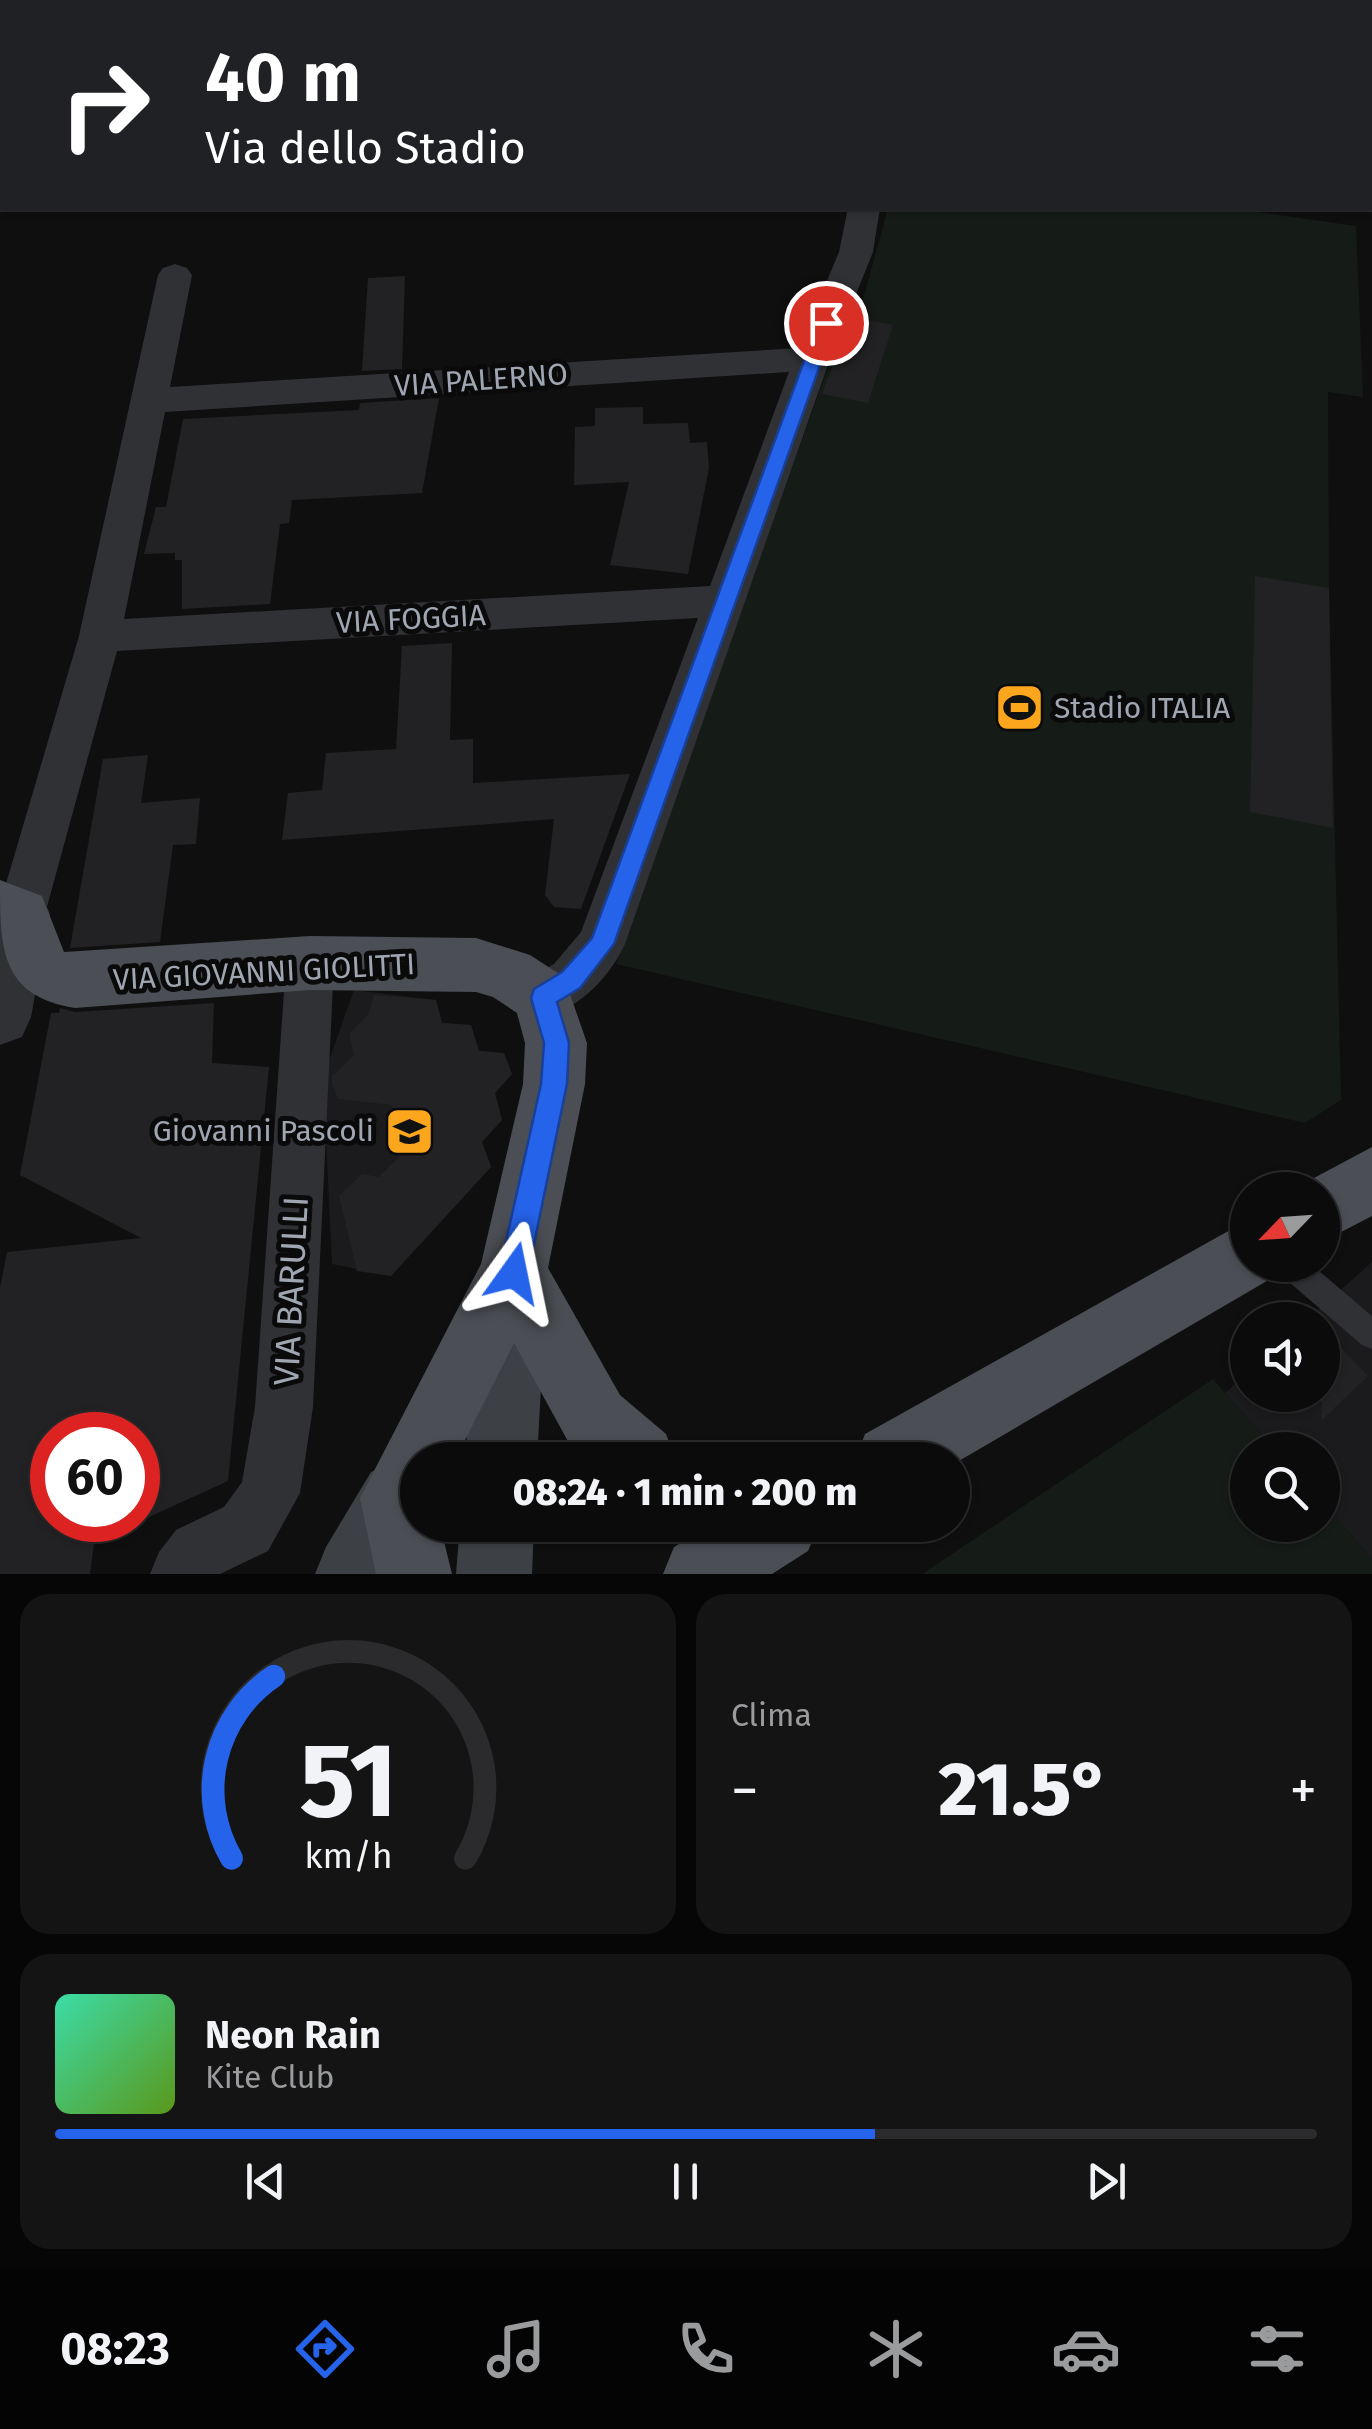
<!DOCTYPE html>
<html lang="it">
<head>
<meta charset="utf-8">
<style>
	body { margin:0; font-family:"Fira Sans",sans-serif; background:#141415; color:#f1f3f6; height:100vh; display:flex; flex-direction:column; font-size:38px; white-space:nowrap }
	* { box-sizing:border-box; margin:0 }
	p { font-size:32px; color:#9a9b9d }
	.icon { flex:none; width:55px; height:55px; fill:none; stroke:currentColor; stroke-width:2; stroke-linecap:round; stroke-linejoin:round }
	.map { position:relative; height:1574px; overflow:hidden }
	.side { display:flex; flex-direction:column; gap:20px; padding:20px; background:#060607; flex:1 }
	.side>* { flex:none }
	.top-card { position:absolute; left:0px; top:0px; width:1372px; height:210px; box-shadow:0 2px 8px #0004,0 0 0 2px #2b2b2d; background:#202124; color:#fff; overflow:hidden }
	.needle { width:65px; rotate:245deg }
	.fabs { position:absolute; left:1230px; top:1172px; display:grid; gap:20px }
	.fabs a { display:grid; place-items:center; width:110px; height:110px; border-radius:50%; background:#0b0b0c; box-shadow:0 2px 8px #0004,0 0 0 2px #2b2b2d; font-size:50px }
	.speed { position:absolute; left:30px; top:1412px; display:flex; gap:20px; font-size:50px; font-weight:700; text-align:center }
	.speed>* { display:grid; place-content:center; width:130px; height:130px; border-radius:50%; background:#0b0b0c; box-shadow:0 2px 8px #0004,0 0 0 2px #2b2b2d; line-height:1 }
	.speed .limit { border:15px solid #d22; background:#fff; color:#111 }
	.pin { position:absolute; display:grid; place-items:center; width:85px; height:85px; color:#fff; margin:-42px; border:5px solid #fff; border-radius:50%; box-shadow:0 2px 10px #0007 }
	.me { position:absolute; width:110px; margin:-55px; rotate:12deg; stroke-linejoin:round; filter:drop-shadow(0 0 8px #0008) }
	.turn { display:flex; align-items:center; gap:35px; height:210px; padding:0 40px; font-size:45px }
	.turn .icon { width:130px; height:130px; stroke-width:2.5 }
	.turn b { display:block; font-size:70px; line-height:85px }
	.big { font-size:75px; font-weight:800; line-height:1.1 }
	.side .tile { flex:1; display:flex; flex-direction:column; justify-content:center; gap:15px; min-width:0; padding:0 35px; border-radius:30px; background:#141415 }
	.side .dial { align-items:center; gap:0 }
	.dial svg { height:260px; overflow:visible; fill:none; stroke:#2b2b2d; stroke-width:7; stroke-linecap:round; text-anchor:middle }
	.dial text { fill:#f1f3f6; stroke:none }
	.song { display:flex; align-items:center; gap:30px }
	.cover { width:120px; height:120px; border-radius:15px; background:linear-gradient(135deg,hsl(160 70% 55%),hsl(90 70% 35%)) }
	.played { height:10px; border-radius:5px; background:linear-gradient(90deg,#2563eb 65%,#2b2b2d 65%) }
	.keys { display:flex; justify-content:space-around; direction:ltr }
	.heat { display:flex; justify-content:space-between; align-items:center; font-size:55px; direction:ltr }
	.side .tiles { flex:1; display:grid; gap:20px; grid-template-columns:1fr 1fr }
	.tile:last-child { grid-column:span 2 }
	.trip { position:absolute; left:400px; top:1442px; width:570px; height:100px; border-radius:50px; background:#0b0b0c; box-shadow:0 2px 8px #0004,0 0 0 2px #2b2b2d; font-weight:800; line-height:100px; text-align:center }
	.tab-bar { display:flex; height:160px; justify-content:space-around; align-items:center; background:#040405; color:#9a9b9d }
	.tab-bar .icon { width:70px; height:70px }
	.tab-bar .on { color:#2563eb }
	.tab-bar b { font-size:45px; color:#f1f3f6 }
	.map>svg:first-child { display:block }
	.built { fill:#1b1b1d }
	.green { fill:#151b16 }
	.building { fill:#222224 }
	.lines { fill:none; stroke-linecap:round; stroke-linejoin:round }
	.service { fill:#303135; fill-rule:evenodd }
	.minor { fill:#303135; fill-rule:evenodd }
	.tertiary { fill:#303135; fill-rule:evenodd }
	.secondary { fill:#3d4045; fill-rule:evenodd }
	.primary { fill:#4b4e54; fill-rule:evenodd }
	.route { fill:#2563eb; stroke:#184099; stroke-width:2.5 }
	.labels { text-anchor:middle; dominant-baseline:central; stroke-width:10; stroke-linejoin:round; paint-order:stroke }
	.street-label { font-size:30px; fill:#9fa6b2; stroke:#0a0a0b }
	.poi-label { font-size:30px; fill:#9fa6b2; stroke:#0a0a0b; text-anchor:start }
	.near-street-label { font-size:35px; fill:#9fa6b2; stroke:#0a0a0b }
</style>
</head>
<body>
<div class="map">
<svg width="1372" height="1574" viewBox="0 0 1372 1574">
	<rect width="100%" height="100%" fill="#0f0f10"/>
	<!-- built -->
	<path class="built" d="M 354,990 L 436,1000 L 442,1023 L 471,1025 L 479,1051 L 504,1053 L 512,1074 L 495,1093 L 502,1120 L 482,1142 L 491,1167 L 391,1276 L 332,1264 L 323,1077 Z
		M 1372,1262 L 1372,1559 L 1323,1503 L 1322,1450 L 1275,1450 L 1225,1393 L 1247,1373 L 1248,1395 L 1322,1395 L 1322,1320 L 1307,1320 Z"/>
	<!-- green -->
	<path class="green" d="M 888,208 L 1230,208 L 1356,226 L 1363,397 L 1328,392 L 1329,588 L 1341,1100 L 1305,1123 L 616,964 L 846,316 L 858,318 Z
		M 1213,1379 L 1275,1450 L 1248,1450 L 1248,1525 L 1322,1525 L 1323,1503 L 1372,1559 L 1372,1574 L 922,1574 Z"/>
	<!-- building -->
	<path class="building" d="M 405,276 L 402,369 L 362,371 L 368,278 Z
		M 851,317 L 893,325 L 868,403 L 822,394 Z
		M 439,398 L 422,493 L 292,500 L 289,523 L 280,524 L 270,604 L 182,609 L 182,560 L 175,560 L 175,553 L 144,554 L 156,507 L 166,507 L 183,419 L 359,410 L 360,403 Z
		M 643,407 L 643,424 L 688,423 L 690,443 L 707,442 L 709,468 L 688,574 L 610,565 L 629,482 L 574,485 L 575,427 L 595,426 L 595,408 Z
		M 1255,576 L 1329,588 L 1333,828 L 1250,812 Z
		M 452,643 L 450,740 L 473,739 L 473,783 L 630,774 L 581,909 L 554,907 L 545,895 L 554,819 L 282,840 L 288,793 L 322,790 L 326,753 L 396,749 L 402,646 Z
		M 148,755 L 141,803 L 200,798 L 196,844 L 173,845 L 160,942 L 70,948 L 103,759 Z
		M 374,995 L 436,1000 L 442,1023 L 471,1025 L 479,1051 L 504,1053 L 512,1074 L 495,1093 L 502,1120 L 482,1142 L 491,1167 L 391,1276 L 357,1271 L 339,1196 L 362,1174 L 379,1177 L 405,1151 L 392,1105 L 338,1099 L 332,1083 L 332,1076 L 354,1055 L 349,1034 L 369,1014 Z
		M 214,1003 L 212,1063 L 269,1067 L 228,1481 L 138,1522 L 138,1435 L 52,1435 L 52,1520 L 97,1520 L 90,1574 L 0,1574 L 0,1288 L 7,1252 L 141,1238 L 20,1175 L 51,1013 L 59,1013 L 60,1008 L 75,1012 Z
		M 1322,1328 L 1368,1376 L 1322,1420 Z"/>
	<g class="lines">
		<!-- service -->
		<path class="service" d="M 1277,1265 L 1312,1265 L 1372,1316 L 1372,1349 L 1362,1345 L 1281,1275 Z"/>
		<!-- minor -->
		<path class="minor" d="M 811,0 L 840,0 L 841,2 L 813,2 Z
			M 1370,48 L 1372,48 L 1372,66 L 1370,66 Z
			M 848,208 L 880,208 L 873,252 L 830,359 L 625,944 C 608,980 580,1006 543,1020 L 525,1013 L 518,997 L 525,981 L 554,964 L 581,932 L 698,618 L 117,651 L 45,914 L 38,929 L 21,935 L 4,929 L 0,904 L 79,636 L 158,275 L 163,268 L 175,264 L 187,268 L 192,275 L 170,387 L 799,348 L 839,252 ZM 789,372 L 710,586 L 124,619 L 165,412 Z
			M 310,941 L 327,947 L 334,963 L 313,1407 L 300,1493 L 268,1551 L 220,1574 L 150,1574 L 159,1552 L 176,1530 L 224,1507 L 242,1482 L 255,1407 L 286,963 L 293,947 Z"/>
		<!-- tertiary -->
		<path class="tertiary" d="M 21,888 L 42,896 L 50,914 L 31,1017 L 22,1037 L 0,1045 L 0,897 Z"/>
		<!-- secondary -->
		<path class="secondary" d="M 513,1244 L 537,1254 L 547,1278 L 537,1460 L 465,1460 L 479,1278 L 489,1254 Z
			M 397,1461 L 418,1470 L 418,1525 L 423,1525 L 395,1574 L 315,1574 L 326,1547 L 371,1472 Z
			M 460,1525 L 534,1525 L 532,1574 L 456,1574 Z"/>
		<!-- primary -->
		<path class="primary" d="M 0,880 L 42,896 L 64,952 L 310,936 L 476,938 L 530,955 L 564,977 L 587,1043 L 585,1084 L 548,1268 L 620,1395 L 666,1434 L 676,1460 L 586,1460 L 570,1445 L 514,1343 L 455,1460 L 418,1460 L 418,1525 L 440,1525 L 452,1574 L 376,1574 L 360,1498 L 481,1264 L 523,1084 L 525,1043 L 517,1013 L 493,997 L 476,992 L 310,990 L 75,1008 C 0,996 0,948 0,880 Z
			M 1372,1147 L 1372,1216 L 1322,1242 L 1322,1190 L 1297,1190 L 1299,1186 Z
			M 1248,1220 L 1248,1265 L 1277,1265 L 1272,1278 L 952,1465 L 952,1460 L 855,1460 L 865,1434 Z
			M 711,1525 L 819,1525 L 808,1551 L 772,1574 L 663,1574 L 674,1547 Z"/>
	</g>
	<!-- route -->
	<path class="route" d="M 826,318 L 835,323 L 614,944 L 580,988 L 557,1002 L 569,1043 L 567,1084 L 528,1273 L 523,1283 L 514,1287 L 504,1283 L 499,1273 L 541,1084 L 544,1043 L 531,998 L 534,989 L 562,972 L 592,938 L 818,323 Z"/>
	<!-- icons -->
	<defs>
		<symbol id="stadium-square" viewBox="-11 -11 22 22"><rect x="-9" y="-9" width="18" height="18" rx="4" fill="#fba61c" stroke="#0a0a0b"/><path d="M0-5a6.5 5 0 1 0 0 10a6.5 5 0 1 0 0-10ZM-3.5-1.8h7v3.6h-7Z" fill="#111"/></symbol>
		<symbol id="school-square" viewBox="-11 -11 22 22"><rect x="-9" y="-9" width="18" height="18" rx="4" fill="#fba61c" stroke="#0a0a0b"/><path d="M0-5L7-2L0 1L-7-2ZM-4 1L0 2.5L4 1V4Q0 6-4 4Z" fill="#111"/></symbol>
	</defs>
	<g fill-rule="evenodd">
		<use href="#stadium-square" x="992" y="680" width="55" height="55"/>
		<use href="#school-square" x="382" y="1104" width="55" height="55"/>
	</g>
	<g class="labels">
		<!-- street labels -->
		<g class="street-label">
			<text transform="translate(481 380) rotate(-4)">VIA PALERNO</text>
			<text transform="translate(411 619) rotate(-3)">VIA FOGGIA</text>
			<text transform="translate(264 972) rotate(-3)">VIA GIOVANNI GIOLITTI</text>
		</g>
		<!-- poi labels -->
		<g class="poi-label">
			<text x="1054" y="708">Stadio ITALIA</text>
			<text x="374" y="1131" text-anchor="end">Giovanni Pascoli</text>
		</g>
		<!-- near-street labels -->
		<g class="near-street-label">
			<text transform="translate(291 1291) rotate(-87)">VIA BARULLI</text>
		</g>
	</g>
</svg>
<div class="fabs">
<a><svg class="needle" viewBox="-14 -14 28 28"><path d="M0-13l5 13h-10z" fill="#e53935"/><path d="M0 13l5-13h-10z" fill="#9a9b9d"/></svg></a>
<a><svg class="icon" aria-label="sound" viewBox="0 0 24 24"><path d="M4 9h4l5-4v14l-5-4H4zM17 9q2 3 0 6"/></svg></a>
<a><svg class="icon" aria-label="search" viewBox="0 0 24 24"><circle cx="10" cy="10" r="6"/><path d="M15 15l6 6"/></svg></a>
</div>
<div class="speed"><div class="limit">60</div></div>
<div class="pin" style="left:826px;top:323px;background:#d93025"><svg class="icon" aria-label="arrive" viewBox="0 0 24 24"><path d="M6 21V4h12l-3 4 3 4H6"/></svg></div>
<svg class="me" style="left:514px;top:1273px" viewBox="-20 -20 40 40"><path d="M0-17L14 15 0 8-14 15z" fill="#2563eb" stroke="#fff" stroke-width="4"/></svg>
<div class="trip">08:24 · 1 min · 200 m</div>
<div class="top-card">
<div class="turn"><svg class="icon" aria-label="right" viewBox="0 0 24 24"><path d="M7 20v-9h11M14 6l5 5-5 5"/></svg><div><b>40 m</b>Via dello Stadio</div></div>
</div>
</div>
<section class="side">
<div class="tiles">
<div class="tile dial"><svg viewBox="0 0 100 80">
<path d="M14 69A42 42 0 1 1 86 69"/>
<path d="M14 69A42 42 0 0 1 27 13" stroke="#2563eb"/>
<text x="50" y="56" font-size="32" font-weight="700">51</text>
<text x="50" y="72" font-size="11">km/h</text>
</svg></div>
<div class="tile"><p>Clima</p>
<div class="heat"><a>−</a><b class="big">21.5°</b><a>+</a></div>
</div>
<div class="tile">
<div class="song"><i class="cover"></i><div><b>Neon Rain</b><p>Kite Club</p></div></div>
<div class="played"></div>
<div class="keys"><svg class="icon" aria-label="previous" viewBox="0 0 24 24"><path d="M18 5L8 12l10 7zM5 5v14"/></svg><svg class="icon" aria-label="pause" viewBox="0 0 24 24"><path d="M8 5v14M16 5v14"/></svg><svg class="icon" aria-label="next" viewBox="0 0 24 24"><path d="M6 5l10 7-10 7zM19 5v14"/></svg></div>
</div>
</div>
</section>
<nav class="tab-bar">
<b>08:23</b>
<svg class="icon on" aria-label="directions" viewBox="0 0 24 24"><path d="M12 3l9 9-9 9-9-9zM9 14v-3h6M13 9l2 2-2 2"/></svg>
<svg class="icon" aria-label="music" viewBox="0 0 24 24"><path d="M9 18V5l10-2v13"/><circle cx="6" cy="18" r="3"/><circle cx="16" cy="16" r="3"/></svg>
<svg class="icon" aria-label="phone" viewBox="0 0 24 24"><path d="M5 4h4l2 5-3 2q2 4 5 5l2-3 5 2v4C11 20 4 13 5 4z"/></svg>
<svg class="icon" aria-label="climate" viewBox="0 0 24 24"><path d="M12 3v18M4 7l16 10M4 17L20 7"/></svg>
<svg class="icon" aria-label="car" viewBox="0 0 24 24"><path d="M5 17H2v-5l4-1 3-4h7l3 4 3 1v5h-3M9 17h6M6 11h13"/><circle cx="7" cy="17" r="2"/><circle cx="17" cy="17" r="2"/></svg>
<svg class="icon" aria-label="filters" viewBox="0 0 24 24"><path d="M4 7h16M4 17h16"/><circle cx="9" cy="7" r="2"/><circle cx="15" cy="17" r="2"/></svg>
</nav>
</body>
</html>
